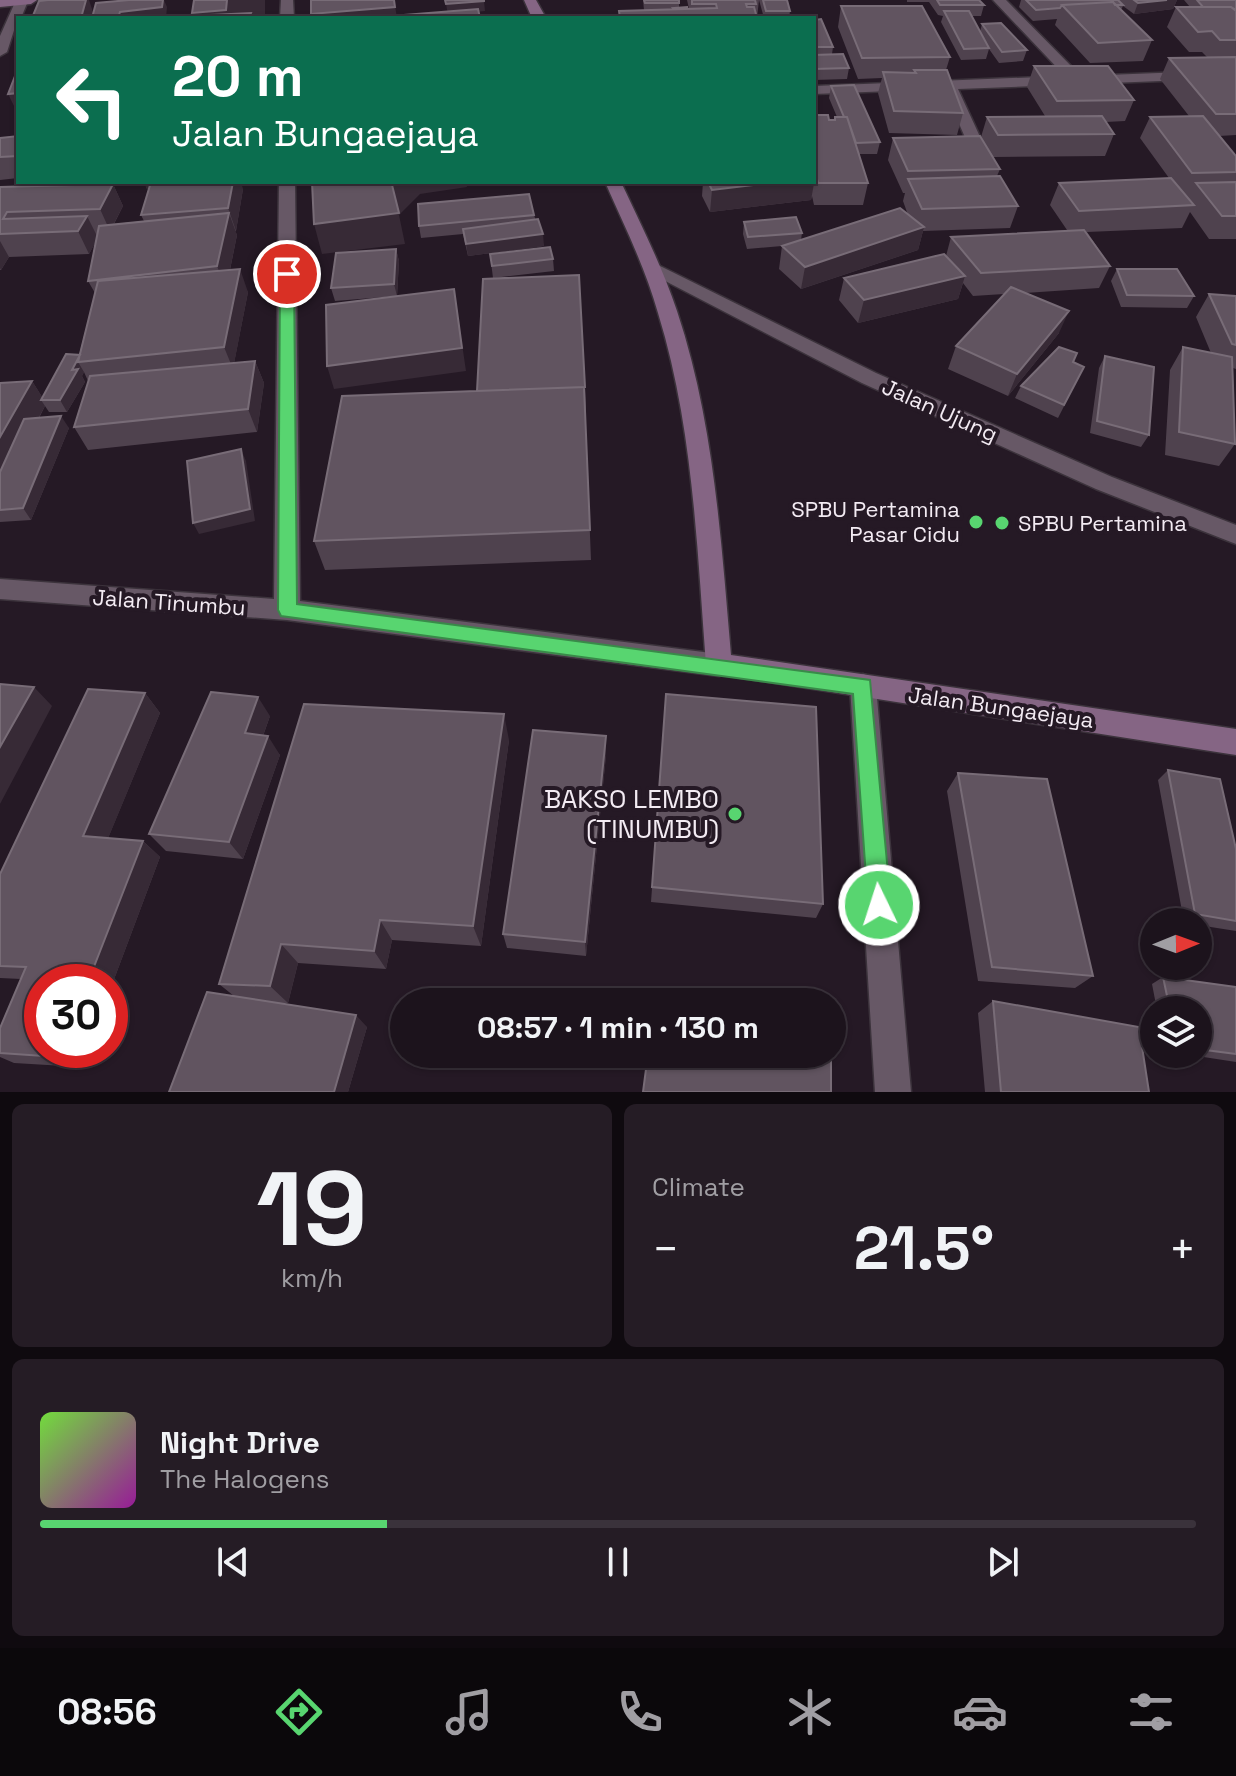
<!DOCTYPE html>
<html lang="en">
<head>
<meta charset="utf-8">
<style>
	body { margin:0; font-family:"Space Grotesk",sans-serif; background:#251c25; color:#f1f3f6; height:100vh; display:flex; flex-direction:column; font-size:30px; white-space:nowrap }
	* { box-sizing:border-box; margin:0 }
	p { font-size:26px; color:#a09ea3 }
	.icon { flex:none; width:44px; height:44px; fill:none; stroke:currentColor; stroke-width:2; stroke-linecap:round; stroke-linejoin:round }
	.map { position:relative; height:1092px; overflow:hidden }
	.side { display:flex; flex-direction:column; gap:12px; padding:12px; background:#0f0a0f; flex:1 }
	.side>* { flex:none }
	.top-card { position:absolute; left:16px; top:16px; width:800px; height:168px; border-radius:0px; box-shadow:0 2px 6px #0004,0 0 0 2px #3a323b; background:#0b6e4f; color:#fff; overflow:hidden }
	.needle { width:52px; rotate:89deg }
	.tools { position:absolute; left:1140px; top:908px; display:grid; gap:16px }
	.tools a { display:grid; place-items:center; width:72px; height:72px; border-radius:50%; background:#1c131c; box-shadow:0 2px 6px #0004,0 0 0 2px #3a323b; font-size:40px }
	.speed { position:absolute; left:24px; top:964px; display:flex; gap:16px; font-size:40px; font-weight:700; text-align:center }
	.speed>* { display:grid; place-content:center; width:104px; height:104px; border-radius:50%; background:#1c131c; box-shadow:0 2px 6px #0004,0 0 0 2px #3a323b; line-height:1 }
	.speed .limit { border:12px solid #d22; background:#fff; color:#111 }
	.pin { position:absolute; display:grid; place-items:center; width:68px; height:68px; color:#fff; margin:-34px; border:4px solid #fff; border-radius:50%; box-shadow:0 2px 8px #0007 }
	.me { position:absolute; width:88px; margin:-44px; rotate:356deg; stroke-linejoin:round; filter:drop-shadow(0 0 6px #0008) }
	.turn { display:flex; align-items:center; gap:28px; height:168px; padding:0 24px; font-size:36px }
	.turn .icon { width:104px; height:104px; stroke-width:2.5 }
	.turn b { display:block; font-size:56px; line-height:68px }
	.big { font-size:60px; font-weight:800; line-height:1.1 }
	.side .card { flex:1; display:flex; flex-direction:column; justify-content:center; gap:12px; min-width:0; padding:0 28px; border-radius:12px; background:#251c25 }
	.side .dial { align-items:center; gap:0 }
	.dial b { font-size:104px; line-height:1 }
	.song { display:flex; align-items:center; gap:24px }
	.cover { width:96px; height:96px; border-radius:12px; background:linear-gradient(135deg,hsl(100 70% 55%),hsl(300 70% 35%)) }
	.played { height:8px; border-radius:4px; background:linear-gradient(90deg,#58d570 30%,#3a323b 30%) }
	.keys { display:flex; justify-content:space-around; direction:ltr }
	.heat { display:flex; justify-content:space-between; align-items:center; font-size:44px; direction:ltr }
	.side .tiles { flex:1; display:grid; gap:12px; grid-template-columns:1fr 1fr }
	.card:last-child { grid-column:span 2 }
	.trip { position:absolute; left:390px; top:988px; width:456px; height:80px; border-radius:40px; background:#1c131c; box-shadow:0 2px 6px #0004,0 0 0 2px #3a323b; font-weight:800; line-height:80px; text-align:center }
	.tab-bar { display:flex; height:128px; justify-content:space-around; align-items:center; background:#0b080b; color:#a09ea3 }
	.tab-bar .icon { width:56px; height:56px }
	.tab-bar .current { color:#58d570 }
	.tab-bar b { font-size:36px; color:#f1f3f6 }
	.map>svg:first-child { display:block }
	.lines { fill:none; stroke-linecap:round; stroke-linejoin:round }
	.street-casing { stroke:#3c333c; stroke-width:3 }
	.secondary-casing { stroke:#3c333c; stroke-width:3 }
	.street { fill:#675866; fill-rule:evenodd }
	.secondary { fill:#856584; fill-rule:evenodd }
	.wall { fill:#4f424e }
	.shaded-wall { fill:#372a36 }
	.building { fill:#615460; stroke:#786c77; stroke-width:2 }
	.route { fill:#58d570; stroke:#398a49; stroke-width:2 }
	.poi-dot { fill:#58d570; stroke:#251925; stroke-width:3 }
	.labels { text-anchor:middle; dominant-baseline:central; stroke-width:8; stroke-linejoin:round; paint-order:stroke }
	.street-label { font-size:22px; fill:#f3ebf3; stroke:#251925 }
	.poi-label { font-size:22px; fill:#f3ebf3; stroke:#251925; text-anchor:end }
	.near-poi-label { font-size:26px; fill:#f3ebf3; stroke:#251925; text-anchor:end }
</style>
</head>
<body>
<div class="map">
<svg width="1236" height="1092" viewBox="0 0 1236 1092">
	<rect width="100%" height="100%" fill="#251925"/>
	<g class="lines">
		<defs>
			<path id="street" d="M 16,0 L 28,1 L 21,18 L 18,18 L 7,52 L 0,56 L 0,36 Z
				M 281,0 L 293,0 L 294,18 L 280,18 Z
				M 993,0 L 1006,0 L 1081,76 L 1236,70 L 1236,78 L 958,89 L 993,165 L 985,170 L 977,165 L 944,89 L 814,94 L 814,86 L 1065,76 Z
				M 279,182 L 295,182 L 300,601 L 719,654 L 728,657 L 732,665 L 728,673 L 719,676 L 287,620 L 0,599 L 0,579 L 274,599 Z
				M 652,262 L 876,373 L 1112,477 L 1236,525 L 1236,544 L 1096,489 L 862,383 L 646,271 L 643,267 Z
				M 863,674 L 873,678 L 876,686 L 911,1092 L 875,1092 L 850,686 L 853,678 Z"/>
			<path id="secondary" d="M 0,0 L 37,0 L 31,4 L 0,7 Z
				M 524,0 L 536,0 L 546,18 L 532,18 Z
				M 605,182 L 621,182 C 641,225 662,266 677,311 C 714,422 721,540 731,655 L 1236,729 L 1236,755 L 710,673 L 706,665 C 697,547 693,426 658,313 C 645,267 624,225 605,182 Z"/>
		</defs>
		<!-- street casing -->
		<use href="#street" class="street-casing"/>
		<!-- secondary casing -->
		<use href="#secondary" class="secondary-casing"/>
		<!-- street -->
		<use href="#street" class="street"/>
		<!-- secondary -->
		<use href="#secondary" class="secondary"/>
	</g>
	<!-- wall -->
	<path class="wall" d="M 643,0 L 679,0 L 679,8 L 687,9 L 689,9 L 687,0 L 787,0 L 790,11 L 789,18 L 764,18 L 759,0 L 757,18 L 619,18 L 619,11 L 644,10 Z
		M 907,0 L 979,0 L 984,5 L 981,16 L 972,16 L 980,32 L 982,24 L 1027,50 L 1023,61 L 999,63 L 989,49 L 986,59 L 961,60 L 941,22 L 943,16 L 938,15 L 929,2 L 907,2 Z
		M 1021,0 L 1177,0 L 1173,9 L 1134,14 L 1123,6 L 1121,10 L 1152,40 L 1143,61 L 1090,63 L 1055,25 L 1057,19 L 1033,21 L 1019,7 Z
		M 1184,0 L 1236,0 L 1236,135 L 1219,136 L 1236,156 L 1236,239 L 1209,239 L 1190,212 L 1182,228 L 1087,232 L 1110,266 L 1099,288 L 1025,293 L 1059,333 L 1008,396 L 948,369 L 956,346 L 1004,294 L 973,296 L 963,283 L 958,299 L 858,323 L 839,300 L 844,278 L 946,256 L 951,237 L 1067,230 L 1050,205 L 1059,183 L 1169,178 L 1140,138 L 1150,117 L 1189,116 L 1160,79 L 1169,58 L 1207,57 L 1202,52 L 1189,52 L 1167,27 L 1176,7 L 1190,7 Z
		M 841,6 L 950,57 L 946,70 L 963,113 L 957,135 L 889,133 L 878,93 L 882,78 L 858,79 L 838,27 Z
		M 814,20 L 833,47 L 832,54 L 849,68 L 847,79 L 814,80 Z
		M 1034,66 L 1134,100 L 1125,121 L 1106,122 L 1114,134 L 1105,156 L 993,157 L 1000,169 L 997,176 L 1018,206 L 1010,228 L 923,231 L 918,250 L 801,289 L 779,269 L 782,246 L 747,249 L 743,234 L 744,222 L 802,233 L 801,240 L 908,215 L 903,201 L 905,193 L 903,193 L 888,160 L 893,138 L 981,137 L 987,117 L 1045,116 L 1027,87 Z
		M 831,86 L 880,142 L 877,154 L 859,154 L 868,183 L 863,205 L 814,205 L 812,196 L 811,200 L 710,212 L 702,196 L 703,182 L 814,182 L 814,115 L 829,120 L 834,120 L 835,117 L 837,117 L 829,98 Z
		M 18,136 L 18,178 L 0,180 L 0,138 Z
		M 144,182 L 243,189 L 236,231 L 235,231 L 237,235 L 230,270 L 248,292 L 234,363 L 255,361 L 264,383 L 257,432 L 88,450 L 74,427 L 88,381 L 84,372 L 82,376 L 85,382 L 67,412 L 49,412 L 45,406 L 39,418 L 69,428 L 31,520 L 0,522 L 0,383 L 32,381 L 42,397 L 79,355 L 95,293 L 88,281 L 96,241 L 89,254 L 9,257 L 1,270 L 0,270 L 0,187 L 113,184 L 123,206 L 114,224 L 144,221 L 141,215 L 149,189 L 147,189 Z
		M 534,215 L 544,246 L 468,256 L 463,234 L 421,238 L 419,226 Z
		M 396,249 L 399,261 L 397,296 L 335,301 L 331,288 Z
		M 490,254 L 553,259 L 554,271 L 493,278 Z
		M 1117,269 L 1194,296 L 1187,308 L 1121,307 L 1111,281 Z
		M 1209,294 L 1236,296 L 1236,369 L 1233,368 L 1235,444 L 1219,466 L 1165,455 L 1170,370 L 1183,347 L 1211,353 L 1196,317 Z
		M 1105,356 L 1149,435 L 1141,447 L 1090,433 L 1099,368 Z
		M 1073,362 L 1084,367 L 1058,418 L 1015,398 L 1021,386 Z
		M 585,387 L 586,410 L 585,410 L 591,560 L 325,570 L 314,541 Z
		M 145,693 L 160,713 L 108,838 L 143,841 L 160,857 L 110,990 L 110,982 L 42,1050 L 87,1050 L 81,1067 L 14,1063 L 0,1057 L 0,1027 L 21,979 L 0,978 L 0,874 Z
		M 666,694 L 823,904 L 816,918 L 651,902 Z
		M 270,716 L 263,736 L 280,755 L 243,859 L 166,851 L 149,834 Z
		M 606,736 L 606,755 L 586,956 L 507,948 L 503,934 Z
		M 509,740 L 481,946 L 392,940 L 386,969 L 298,963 L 288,1003 L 275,1003 L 367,1027 L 348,1092 L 169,1092 L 234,996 L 219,984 Z
		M 1168,770 L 1236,849 L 1236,931 L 1198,925 L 1198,922 L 1184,922 L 1158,780 Z
		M 958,773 L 1093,976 L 1075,988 L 978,981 L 947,791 Z
		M 1163,977 L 1236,987 L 1236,1062 L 1184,1054 L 1198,1054 L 1198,1010 L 1157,1010 L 1152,984 Z
		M 993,1001 L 1149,1092 L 985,1092 L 978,1013 Z"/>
	<!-- shaded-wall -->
	<path class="shaded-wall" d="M 86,0 L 89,0 L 95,18 L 81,18 Z
		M 163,0 L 164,0 L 167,7 L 166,18 L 118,18 L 120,12 Z
		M 227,0 L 265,0 L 265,16 L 252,18 L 193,18 L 192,13 Z
		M 394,0 L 397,18 L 312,18 L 311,14 Z
		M 1167,0 L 1177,0 L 1173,9 L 1134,14 L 1138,3 Z
		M 484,1 L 485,11 L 448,15 L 446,4 Z
		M 18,93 L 18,114 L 8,94 Z
		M 814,178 L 815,178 L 811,200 L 710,212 L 712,190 L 778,182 L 814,182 Z
		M 144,182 L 204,182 L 147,189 Z
		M 233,182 L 241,182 L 243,189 L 236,231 L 228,208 Z
		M 396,182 L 466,182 L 467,187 L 420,194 L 399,215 L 405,244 L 322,254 L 314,224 L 392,185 Z
		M 113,184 L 123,206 L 110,231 L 100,209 Z
		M 229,213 L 237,235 L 226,289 L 217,266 Z
		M 87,216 L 98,238 L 89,254 L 78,231 Z
		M 924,227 L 918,250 L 801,289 L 805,267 Z
		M 543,234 L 544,246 L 468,256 L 466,244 Z
		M 0,241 L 9,257 L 1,270 L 0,268 Z
		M 396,249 L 399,261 L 397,296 L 394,284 Z
		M 240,269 L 248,292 L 233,369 L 224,347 Z
		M 965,276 L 958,299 L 858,323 L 864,300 Z
		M 454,289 L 466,371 L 334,389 L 327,366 Z
		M 1069,311 L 1059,333 L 1008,396 L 1017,374 Z
		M 80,355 L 78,362 L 84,372 L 82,376 L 85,382 L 67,412 L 60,400 L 72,370 Z
		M 255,361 L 264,383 L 257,432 L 248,409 Z
		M 32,381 L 44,400 L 41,400 L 45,406 L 0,488 L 0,437 Z
		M 61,416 L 69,428 L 31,520 L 23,508 Z
		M 241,449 L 246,461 L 255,521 L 199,534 L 193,523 Z
		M 34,687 L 52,706 L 0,804 L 0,747 Z
		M 145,693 L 160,713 L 102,853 L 83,836 Z
		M 258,697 L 270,716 L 257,752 L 245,733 Z
		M 504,714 L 509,740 L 481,946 L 473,926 Z
		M 268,736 L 280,755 L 243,859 L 229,842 Z
		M 606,736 L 606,755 L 586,956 L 585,942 Z
		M 143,841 L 160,857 L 110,990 L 110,982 L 88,982 Z
		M 380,920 L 392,940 L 386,969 L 374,951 Z
		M 281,944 L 298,963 L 288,1003 L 270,986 Z
		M 356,1015 L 367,1027 L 348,1092 L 334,1092 Z
		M 61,1050 L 87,1050 L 81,1067 L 58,1057 Z"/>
	<!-- building -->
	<path class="building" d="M 48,0 L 86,0 L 81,18 L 32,18 L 39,1 Z
		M 129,0 L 163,0 L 162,7 L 120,12 L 118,18 L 92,18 L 96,3 Z
		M 194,0 L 227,0 L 226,10 L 192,13 Z
		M 311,0 L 394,0 L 395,7 L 311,14 Z
		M 445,0 L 484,0 L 484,1 L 446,4 Z
		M 644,0 L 679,0 L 679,3 L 645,3 Z
		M 692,0 L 755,0 L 756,4 L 746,4 L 747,7 L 754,7 L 757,18 L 620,18 L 619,11 L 717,8 L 716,4 L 692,4 Z
		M 763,0 L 787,0 L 790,11 L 766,11 Z
		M 937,0 L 979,0 L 984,5 L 940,5 Z
		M 1026,0 L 1118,0 L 1123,5 L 1115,5 L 1113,2 L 1062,5 L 1060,8 L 1036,10 Z
		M 1134,0 L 1167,0 L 1138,3 Z
		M 1197,0 L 1236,0 L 1236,10 L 1231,7 L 1203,7 Z
		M 1113,2 L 1152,40 L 1098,43 L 1062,5 Z
		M 841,6 L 922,6 L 950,57 L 862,58 Z
		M 687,7 L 687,9 L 674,9 L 673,8 Z
		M 1176,7 L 1231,7 L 1236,11 L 1236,40 L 1220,40 L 1212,31 L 1198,32 Z
		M 478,9 L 480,18 L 366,18 Z
		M 944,11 L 969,11 L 989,48 L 964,49 Z
		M 251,13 L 249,18 L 168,18 L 168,17 Z
		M 821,19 L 833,47 L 814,47 L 814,20 Z
		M 1001,23 L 1027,50 L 1002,52 L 982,24 Z
		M 843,54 L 849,68 L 814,69 L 814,55 Z
		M 1236,57 L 1236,114 L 1216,114 L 1169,58 Z
		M 1034,66 L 1108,66 L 1134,100 L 1057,101 Z
		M 914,70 L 947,70 L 963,113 L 894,111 L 883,72 L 916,73 Z
		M 17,71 L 18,71 L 18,93 L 8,94 Z
		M 854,85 L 880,142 L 856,143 L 847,117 L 844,117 L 831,86 Z
		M 814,115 L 828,115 L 829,120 L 835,120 L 835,117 L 847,117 L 868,183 L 818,183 L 814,167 L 814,119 L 815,119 Z
		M 1102,116 L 1114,134 L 998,135 L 987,117 Z
		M 1203,116 L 1236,156 L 1236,172 L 1192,173 L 1150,117 Z
		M 18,136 L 18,156 L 0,157 L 0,138 Z
		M 980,136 L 1000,169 L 908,171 L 893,138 Z
		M 1000,176 L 1018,206 L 922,209 L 908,179 Z
		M 1171,178 L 1194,205 L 1079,211 L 1059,183 Z
		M 151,182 L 233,182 L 228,208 L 141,215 Z
		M 312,182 L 396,182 L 392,185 L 399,213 L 314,224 Z
		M 708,182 L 778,182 L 712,190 Z
		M 1236,182 L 1236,216 L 1222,216 L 1196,183 Z
		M 113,184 L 100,209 L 7,212 L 3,219 L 87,216 L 78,231 L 0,234 L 0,187 Z
		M 529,194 L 534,215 L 419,226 L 418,204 Z
		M 900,208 L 924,227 L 805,267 L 782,246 Z
		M 229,213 L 217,266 L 88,281 L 99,226 Z
		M 796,217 L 802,233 L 748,237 L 744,222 Z
		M 538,219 L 543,234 L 466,244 L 463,229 Z
		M 1084,230 L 1110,266 L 981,273 L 951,237 Z
		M 550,247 L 553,259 L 492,266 L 490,254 Z
		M 396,249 L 394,284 L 331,288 L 336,253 Z
		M 944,254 L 965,276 L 864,300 L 844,278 Z
		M 240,269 L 224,347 L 78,362 L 98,281 Z
		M 1117,269 L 1177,269 L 1194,296 L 1127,295 Z
		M 579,275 L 585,387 L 477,391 L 483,279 Z
		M 1011,287 L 1069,311 L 1017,374 L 956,346 Z
		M 454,289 L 462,348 L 327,366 L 326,305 Z
		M 1209,294 L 1236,296 L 1236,345 L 1232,344 Z
		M 1059,347 L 1077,353 L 1073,362 L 1084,367 L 1064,405 L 1021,386 Z
		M 1183,347 L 1232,357 L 1235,444 L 1179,432 Z
		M 66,354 L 80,355 L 72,370 L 78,369 L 60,400 L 41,400 Z
		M 1105,356 L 1154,367 L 1149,435 L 1097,421 Z
		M 255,361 L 248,409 L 74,427 L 90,376 Z
		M 32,381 L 0,437 L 0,383 Z
		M 584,387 L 590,530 L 314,541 L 342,396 Z
		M 61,416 L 23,508 L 0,510 L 0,472 L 24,419 Z
		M 241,449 L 250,509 L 193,523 L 187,461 Z
		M 0,684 L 34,687 L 0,747 Z
		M 88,689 L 145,693 L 83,836 L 143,841 L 88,982 L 42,982 L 42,1050 L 61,1050 L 58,1057 L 0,1053 L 0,1028 L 26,967 L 0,966 L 0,874 Z
		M 211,692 L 258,697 L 245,733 L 268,736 L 229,842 L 149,834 Z
		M 666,694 L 816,707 L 823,904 L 652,887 Z
		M 304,704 L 504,714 L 473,926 L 380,920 L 374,951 L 281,944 L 270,986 L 219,984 Z
		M 533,730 L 606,736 L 585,942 L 503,934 Z
		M 1168,770 L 1220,779 L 1236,849 L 1236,921 L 1195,914 Z
		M 958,773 L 1047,779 L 1093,976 L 992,967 Z
		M 1163,977 L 1236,987 L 1236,1054 L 1198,1049 L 1198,1010 L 1170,1010 Z
		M 207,992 L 356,1015 L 334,1092 L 169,1092 Z
		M 993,1001 L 1139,1027 L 1149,1092 L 1001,1092 Z
		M 648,1054 L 831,1054 L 831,1092 L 643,1092 Z"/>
	<!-- route -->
	<path class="route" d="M 287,270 L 294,274 L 297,604 L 870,680 L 891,905 L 888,913 L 879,917 L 871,913 L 868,905 L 853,694 L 281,616 L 278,610 L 280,274 Z"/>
	<!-- markers -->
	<g class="poi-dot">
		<circle cx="976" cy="522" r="8"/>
		<circle cx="1002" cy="523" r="8"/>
		<circle cx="735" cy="814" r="8"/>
	</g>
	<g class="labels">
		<!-- street labels -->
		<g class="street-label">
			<text transform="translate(940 410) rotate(24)">Jalan Ujung</text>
			<text transform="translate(169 602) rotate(4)">Jalan Tinumbu</text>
			<text transform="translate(1001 707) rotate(8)">Jalan Bungaejaya</text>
		</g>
		<!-- poi labels -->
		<g class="poi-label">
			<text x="960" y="509">SPBU Pertamina<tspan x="960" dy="25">Pasar Cidu</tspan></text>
			<text x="1018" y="523" text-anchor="start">SPBU Pertamina</text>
		</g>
		<!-- near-poi labels -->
		<g class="near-poi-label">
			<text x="719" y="799">BAKSO LEMBO<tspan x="719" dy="30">(TINUMBU)</tspan></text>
		</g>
	</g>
</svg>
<div class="tools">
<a><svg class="needle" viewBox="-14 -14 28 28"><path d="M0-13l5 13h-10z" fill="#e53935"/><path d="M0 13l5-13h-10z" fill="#a09ea3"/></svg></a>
<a><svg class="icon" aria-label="layers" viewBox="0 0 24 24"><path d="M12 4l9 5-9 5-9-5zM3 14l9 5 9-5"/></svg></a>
</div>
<div class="speed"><div class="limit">30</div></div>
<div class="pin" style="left:287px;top:274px;background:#d93025"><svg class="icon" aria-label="arrive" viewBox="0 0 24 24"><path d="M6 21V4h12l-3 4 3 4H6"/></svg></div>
<svg class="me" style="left:879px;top:905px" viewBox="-20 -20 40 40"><circle r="17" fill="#58d570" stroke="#fff" stroke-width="3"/><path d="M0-11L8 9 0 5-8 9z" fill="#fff"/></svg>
<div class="trip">08:57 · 1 min · 130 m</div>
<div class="top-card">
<div class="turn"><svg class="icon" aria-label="left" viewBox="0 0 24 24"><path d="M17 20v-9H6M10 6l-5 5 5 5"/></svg><div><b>20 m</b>Jalan Bungaejaya</div></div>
</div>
</div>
<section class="side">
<div class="tiles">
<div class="card dial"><b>19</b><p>km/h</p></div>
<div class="card"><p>Climate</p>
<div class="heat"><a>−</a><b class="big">21.5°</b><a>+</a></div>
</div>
<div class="card">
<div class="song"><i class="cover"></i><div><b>Night Drive</b><p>The Halogens</p></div></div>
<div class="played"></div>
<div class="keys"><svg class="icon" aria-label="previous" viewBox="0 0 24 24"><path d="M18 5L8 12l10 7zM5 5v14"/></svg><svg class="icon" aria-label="pause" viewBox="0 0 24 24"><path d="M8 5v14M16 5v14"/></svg><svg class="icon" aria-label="next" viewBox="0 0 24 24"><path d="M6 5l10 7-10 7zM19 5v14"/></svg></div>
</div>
</div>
</section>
<nav class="tab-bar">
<b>08:56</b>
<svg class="icon current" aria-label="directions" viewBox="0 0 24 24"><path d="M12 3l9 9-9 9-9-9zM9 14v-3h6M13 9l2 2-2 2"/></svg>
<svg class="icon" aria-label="music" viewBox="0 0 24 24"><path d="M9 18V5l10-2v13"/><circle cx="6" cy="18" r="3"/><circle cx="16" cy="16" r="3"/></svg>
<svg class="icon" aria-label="phone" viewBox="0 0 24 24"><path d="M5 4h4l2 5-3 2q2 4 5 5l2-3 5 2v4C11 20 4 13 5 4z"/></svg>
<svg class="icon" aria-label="climate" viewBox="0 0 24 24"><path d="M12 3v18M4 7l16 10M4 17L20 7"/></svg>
<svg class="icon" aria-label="car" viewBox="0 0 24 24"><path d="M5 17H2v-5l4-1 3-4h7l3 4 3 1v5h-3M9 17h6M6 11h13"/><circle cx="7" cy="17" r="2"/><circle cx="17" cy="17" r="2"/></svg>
<svg class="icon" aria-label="filters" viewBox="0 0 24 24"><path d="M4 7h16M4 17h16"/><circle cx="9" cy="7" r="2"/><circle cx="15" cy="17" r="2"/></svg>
</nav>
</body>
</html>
